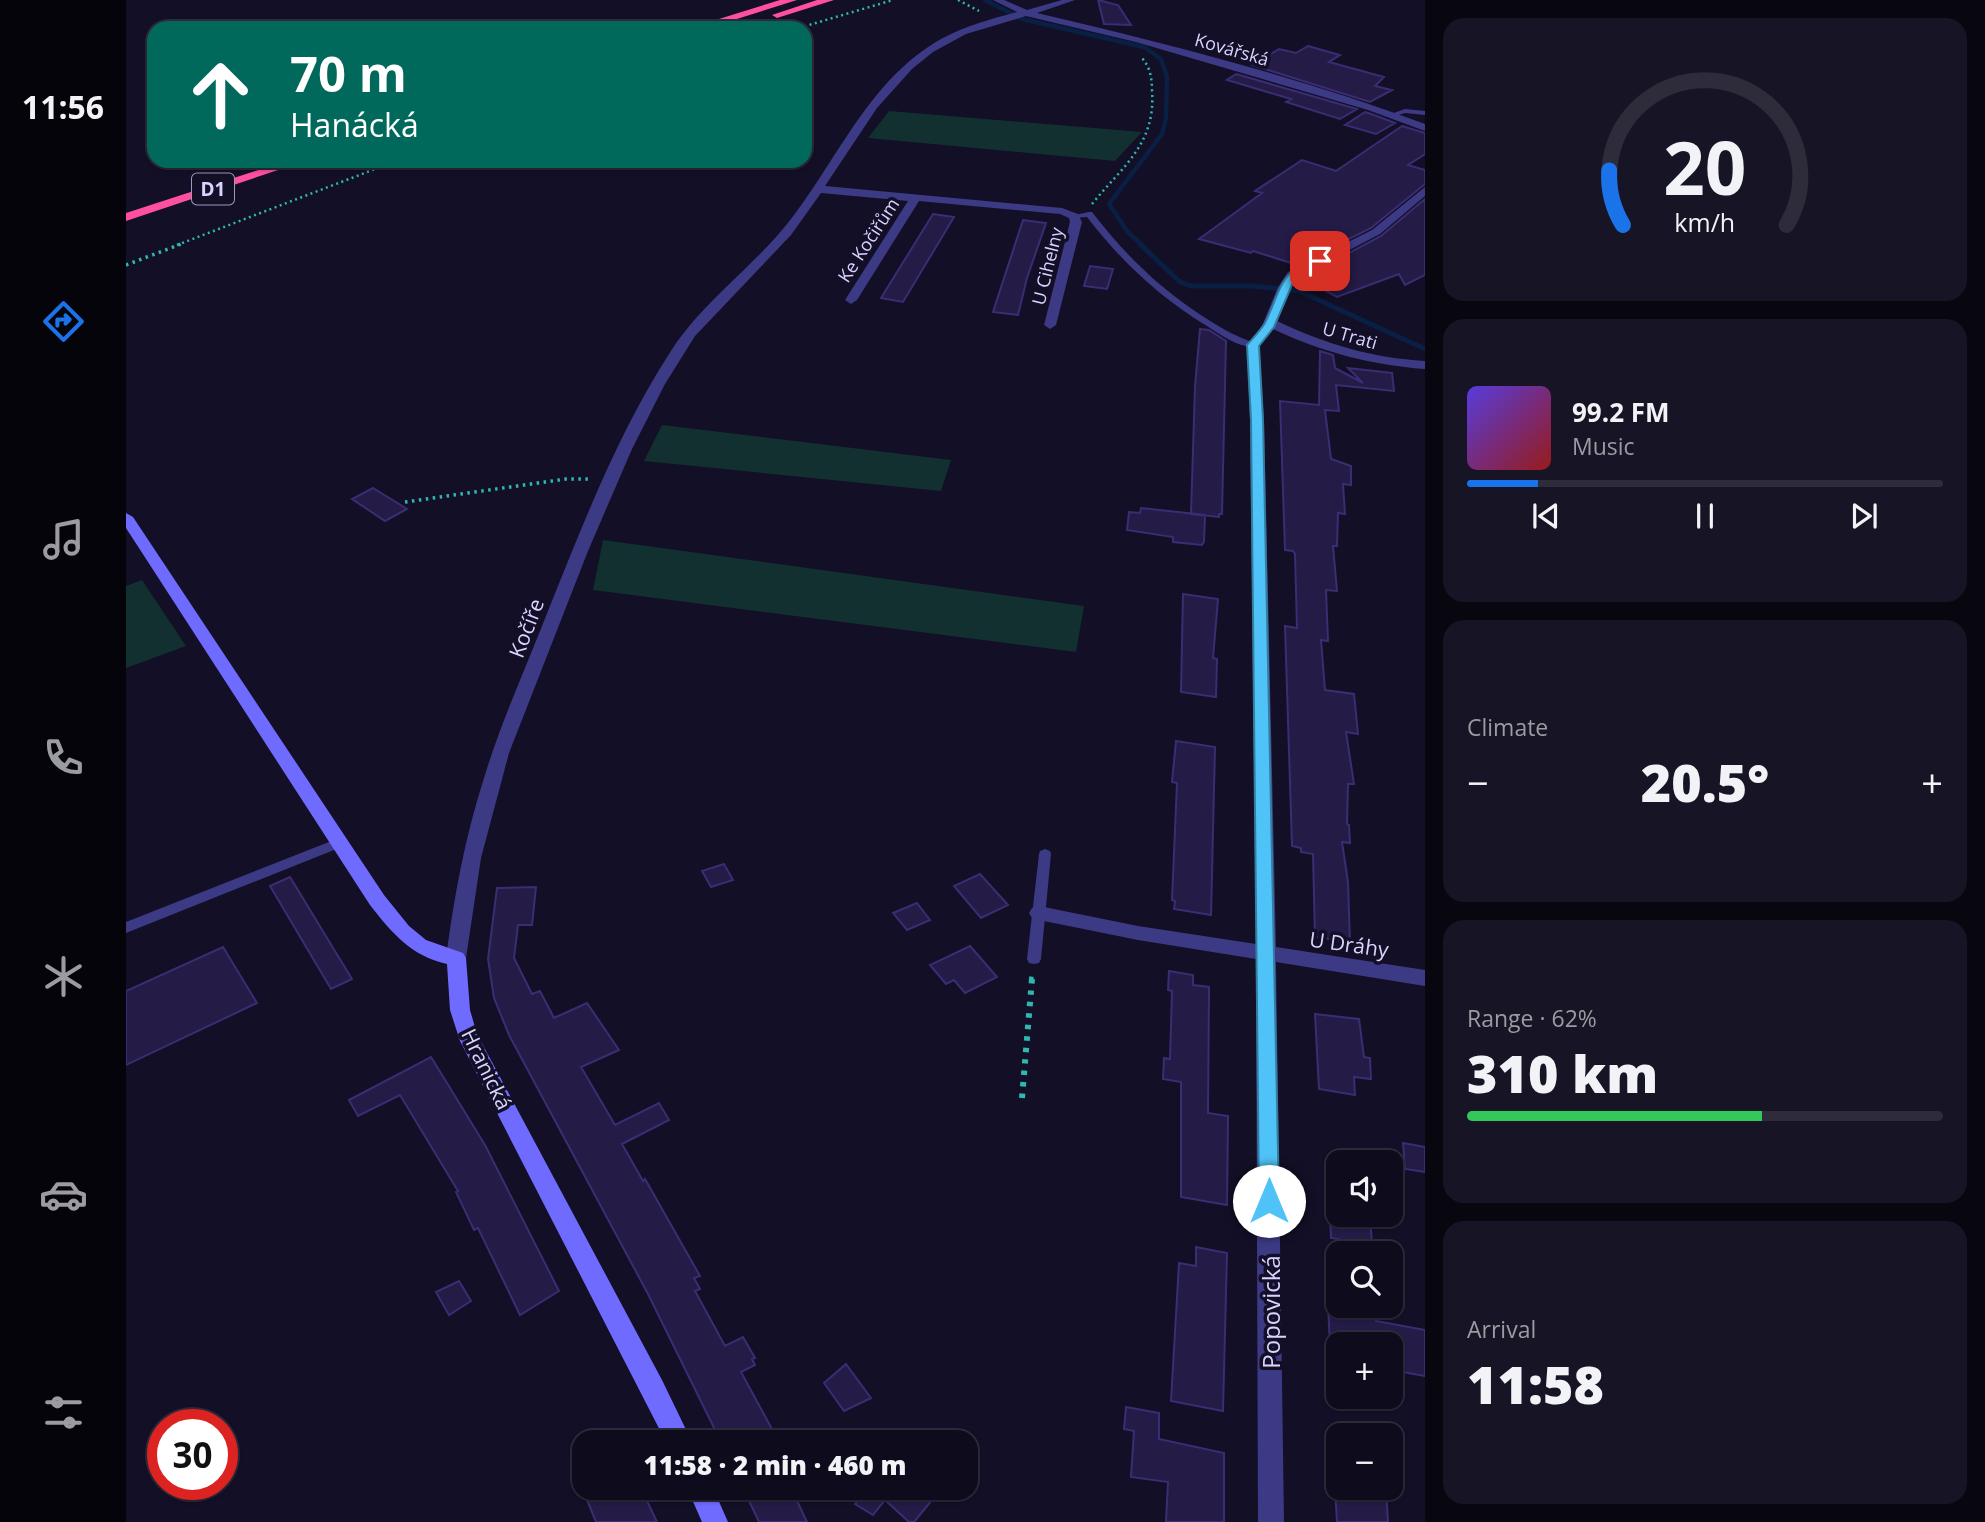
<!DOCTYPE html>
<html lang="en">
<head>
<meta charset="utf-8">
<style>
	body { margin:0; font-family:"Open Sans",sans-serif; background:#171425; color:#f1f3f6; height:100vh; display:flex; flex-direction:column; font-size:26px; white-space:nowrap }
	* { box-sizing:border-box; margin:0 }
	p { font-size:23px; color:#9b9ba3 }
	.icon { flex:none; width:38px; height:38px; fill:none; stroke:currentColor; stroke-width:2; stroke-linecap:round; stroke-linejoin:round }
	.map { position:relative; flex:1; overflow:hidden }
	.drawer { display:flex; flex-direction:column; gap:18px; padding:18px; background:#08060f; width:560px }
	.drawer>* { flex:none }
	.banner { position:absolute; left:21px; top:21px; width:665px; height:147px; border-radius:21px; box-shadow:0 2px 5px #0004,0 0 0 2px #2e2b3b; background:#00695c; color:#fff; overflow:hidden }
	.buttons { position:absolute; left:1200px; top:1150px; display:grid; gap:14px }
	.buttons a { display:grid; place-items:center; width:77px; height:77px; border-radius:14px; background:#0e0b1c; box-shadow:0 2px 5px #0004,0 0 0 2px #2e2b3b; font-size:35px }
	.speed { position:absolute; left:21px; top:1409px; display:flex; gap:14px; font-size:35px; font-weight:700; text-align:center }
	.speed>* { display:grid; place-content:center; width:91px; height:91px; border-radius:50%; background:#0e0b1c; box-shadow:0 2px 5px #0004,0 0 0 2px #2e2b3b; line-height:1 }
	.speed .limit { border:10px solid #d22; background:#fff; color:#111 }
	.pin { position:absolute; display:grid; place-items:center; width:60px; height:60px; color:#fff; margin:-30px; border-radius:14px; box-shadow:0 4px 10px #0006 }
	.me { position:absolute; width:77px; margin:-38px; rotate:0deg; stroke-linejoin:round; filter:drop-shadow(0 0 5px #0008) }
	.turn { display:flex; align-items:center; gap:24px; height:147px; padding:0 28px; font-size:32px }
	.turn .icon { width:91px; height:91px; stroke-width:2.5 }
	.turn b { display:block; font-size:49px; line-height:60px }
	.big { font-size:52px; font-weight:800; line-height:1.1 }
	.drawer .widget { flex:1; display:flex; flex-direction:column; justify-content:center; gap:10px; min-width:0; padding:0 24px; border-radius:21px; background:#171425 }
	.drawer .dial { align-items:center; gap:0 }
	.dial svg { height:182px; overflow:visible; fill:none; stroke:#2e2b3b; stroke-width:7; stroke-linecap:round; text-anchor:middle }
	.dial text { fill:#f1f3f6; stroke:none }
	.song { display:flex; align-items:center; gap:21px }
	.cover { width:84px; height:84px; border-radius:10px; background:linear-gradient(135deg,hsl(250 70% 55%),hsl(0 70% 35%)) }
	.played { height:7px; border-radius:4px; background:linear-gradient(90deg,#1a73e8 15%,#2e2b3b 15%) }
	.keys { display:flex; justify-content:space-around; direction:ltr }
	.heat { display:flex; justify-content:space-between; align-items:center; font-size:38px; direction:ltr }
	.charge { height:10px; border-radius:5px; background:linear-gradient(90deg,#34c759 62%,#2e2b3b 0) }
	.trip { position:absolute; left:446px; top:1430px; width:406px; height:70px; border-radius:21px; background:#0e0b1c; box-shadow:0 2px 5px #0004,0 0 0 2px #2e2b3b; font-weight:800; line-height:70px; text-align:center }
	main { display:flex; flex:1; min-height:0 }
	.tabs { display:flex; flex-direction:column; width:126px; justify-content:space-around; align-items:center; background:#06040b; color:#9b9ba3 }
	.tabs .icon { width:49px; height:49px }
	.tabs .active { color:#1a73e8 }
	.tabs b { font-size:32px; color:#f1f3f6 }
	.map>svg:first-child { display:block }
	.green { fill:#12302f }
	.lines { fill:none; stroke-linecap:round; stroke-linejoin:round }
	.stream-far1 { stroke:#0a1f44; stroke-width:4.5 }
	.stream { stroke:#0a1f44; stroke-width:5 }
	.building { fill:#241b47; stroke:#3b2d73; stroke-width:2 }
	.path-far3 { stroke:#2fb8b0; stroke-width:2.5; stroke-dasharray:2 3.5; stroke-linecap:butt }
	.path-far2 { stroke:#2fb8b0; stroke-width:3.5; stroke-dasharray:2.5 4.5; stroke-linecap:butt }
	.path-far1 { stroke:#2fb8b0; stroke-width:4.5; stroke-dasharray:3.5 5; stroke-linecap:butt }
	.path { stroke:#2fb8b0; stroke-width:6; stroke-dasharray:4.5 7; stroke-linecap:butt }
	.service { fill:#3d3a85; fill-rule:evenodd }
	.minor { fill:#3d3a85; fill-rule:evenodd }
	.secondary { fill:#6f6bff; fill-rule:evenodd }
	.motorway { fill:#ff4fa3; fill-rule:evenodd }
	.route { fill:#4fc3f7; stroke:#337fa1; stroke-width:2 }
	.labels { text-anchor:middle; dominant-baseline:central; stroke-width:7; stroke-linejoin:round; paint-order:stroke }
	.far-street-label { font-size:18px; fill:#d9d4ff; stroke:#130f26 }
	.shield { fill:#130f26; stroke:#9e99be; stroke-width:2 }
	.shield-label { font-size:19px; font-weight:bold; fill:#d9d4ff }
	.street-label { font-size:21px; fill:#d9d4ff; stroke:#130f26 }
	.near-street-label { font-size:24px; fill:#d9d4ff; stroke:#130f26 }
</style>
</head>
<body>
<main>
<nav class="tabs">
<b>11:56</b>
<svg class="icon active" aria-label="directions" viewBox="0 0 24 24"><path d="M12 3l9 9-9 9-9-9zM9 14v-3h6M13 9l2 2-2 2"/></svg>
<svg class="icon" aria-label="music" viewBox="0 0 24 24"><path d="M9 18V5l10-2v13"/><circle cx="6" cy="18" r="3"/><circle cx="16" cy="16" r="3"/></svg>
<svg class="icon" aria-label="phone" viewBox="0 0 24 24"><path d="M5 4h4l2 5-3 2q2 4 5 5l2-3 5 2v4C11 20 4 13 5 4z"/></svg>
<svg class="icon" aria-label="climate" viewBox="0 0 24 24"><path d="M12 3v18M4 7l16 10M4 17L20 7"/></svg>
<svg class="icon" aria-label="car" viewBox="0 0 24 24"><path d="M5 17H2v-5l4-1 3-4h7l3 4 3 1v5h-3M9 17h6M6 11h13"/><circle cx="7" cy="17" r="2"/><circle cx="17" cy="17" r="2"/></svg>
<svg class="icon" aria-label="filters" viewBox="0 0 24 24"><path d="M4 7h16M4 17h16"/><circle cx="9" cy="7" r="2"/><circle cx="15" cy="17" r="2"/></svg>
</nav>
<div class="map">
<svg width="1299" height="1522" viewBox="0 0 1299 1522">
	<rect width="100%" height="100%" fill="#130f26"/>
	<!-- green -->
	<path class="green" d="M 763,111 L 1016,132 L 989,161 L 742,138 Z
		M 536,425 L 825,460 L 815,491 L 518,461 Z
		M 477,540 L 958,606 L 950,652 L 467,590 Z
		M 16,580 L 60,646 L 0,668 L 0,586 Z"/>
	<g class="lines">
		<!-- stream-far1 -->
		<path class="stream-far1" d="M 859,0 L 896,19 L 1018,47 L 1035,59 L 1041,77 L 1040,118 L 1036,134 L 983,204 L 1001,231 L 1016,245"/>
		<!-- stream -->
		<path class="stream" d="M 1014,244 L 1054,282 L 1065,286 L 1127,286 L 1173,291 L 1299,349"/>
	</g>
	<!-- building -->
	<path class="building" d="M 972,0 L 992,5 L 1005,25 L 978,24 Z
		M 1182,46 L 1214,55 L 1203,62 L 1258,77 L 1249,86 L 1266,90 L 1244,102 L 1126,65 L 1153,49 L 1170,53 Z
		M 1110,74 L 1231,109 L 1214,119 L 1160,102 L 1165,99 L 1101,80 Z
		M 1239,112 L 1248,115 L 1269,123 L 1250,134 L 1219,125 Z
		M 1276,126 L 1299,133 L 1299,154 L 1282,165 L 1299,170 L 1299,184 L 1245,228 L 1171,265 L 1127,251 L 1125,253 L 1073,239 L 1136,193 L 1129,191 L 1176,160 L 1210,171 Z
		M 1299,199 L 1299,275 L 1279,285 L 1273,274 L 1211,297 L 1176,278 L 1255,236 Z
		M 807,214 L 828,217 L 777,302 L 755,298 Z
		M 897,220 L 920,223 L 901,278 L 892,315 L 867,312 Z
		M 964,266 L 987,269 L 981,289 L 958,286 Z
		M 1074,329 L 1083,330 L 1100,341 L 1096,514 L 1093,514 L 1093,517 L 1065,514 L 1069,386 Z
		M 1194,351 L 1207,355 L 1209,368 L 1237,383 L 1222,368 L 1266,373 L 1268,391 L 1210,385 L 1213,411 L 1199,410 L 1205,459 L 1225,466 L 1225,485 L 1217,484 L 1219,514 L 1212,513 L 1211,546 L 1207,546 L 1211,591 L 1200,590 L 1202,641 L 1195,640 L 1199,690 L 1228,694 L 1232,734 L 1220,732 L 1228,784 L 1222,784 L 1221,824 L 1223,825 L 1224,843 L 1216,842 L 1222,882 L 1224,942 L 1189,937 L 1187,854 L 1175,852 L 1175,848 L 1166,846 L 1159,626 L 1171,628 L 1169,554 L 1167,551 L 1159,550 L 1154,401 L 1193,405 Z
		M 247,488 L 281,509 L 259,521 L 226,499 Z
		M 1015,508 L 1079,515 L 1078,542 L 1076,545 L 1047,542 L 1047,537 L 1001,530 L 1003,512 L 1014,513 Z
		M 1057,594 L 1092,599 L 1087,658 L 1091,659 L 1090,697 L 1055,692 Z
		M 1050,741 L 1089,747 L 1085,915 L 1048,909 L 1049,901 L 1046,900 L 1051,783 L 1046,782 Z
		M 598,864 L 607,880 L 585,887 L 576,871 Z
		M 854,874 L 882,905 L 855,918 L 828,886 Z
		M 164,877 L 226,979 L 205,989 L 144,886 Z
		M 410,887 L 406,925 L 392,925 L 388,958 L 406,994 L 414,991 L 428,1018 L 461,1003 L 493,1050 L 455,1067 L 489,1125 L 533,1103 L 543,1120 L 496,1144 L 517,1181 L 519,1179 L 574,1276 L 568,1278 L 574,1289 L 569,1291 L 599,1346 L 617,1337 L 629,1358 L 626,1359 L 629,1365 L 615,1372 L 653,1442 L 595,1442 L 522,1294 L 383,1035 L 368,998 L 362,959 L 371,888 Z
		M 791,903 L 804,920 L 781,930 L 767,913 Z
		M 844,946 L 871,977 L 839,993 L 828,980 L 820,984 L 804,965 Z
		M 97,947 L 131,1003 L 0,1065 L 0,991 Z
		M 1043,971 L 1067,975 L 1067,985 L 1083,987 L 1082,1113 L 1102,1116 L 1101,1205 L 1055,1197 L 1055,1082 L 1037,1079 L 1038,1058 L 1044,1059 L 1046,991 L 1042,990 Z
		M 1189,1014 L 1233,1019 L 1238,1057 L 1244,1058 L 1245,1079 L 1228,1077 L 1229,1095 L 1193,1089 Z
		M 305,1057 L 359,1145 L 433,1291 L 394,1315 L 352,1228 L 348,1230 L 330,1192 L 332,1191 L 274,1095 L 232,1116 L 223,1100 Z
		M 1277,1143 L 1299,1147 L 1299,1172 L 1279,1169 Z
		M 1204,1214 L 1244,1214 L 1246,1245 L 1205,1238 Z
		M 1070,1247 L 1101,1253 L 1097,1411 L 1045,1401 L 1053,1263 L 1070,1266 Z
		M 333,1281 L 345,1301 L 323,1315 L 310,1292 Z
		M 1202,1306 L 1249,1306 L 1250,1321 L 1299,1330 L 1299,1376 L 1265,1370 L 1265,1344 L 1204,1344 Z
		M 720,1364 L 745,1398 L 718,1411 L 698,1383 Z
		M 1000,1407 L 1033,1413 L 1033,1439 L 1098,1453 L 1098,1522 L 1040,1522 L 1042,1482 L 1005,1477 L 1008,1431 L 998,1429 Z
		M 486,1488 L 515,1488 L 531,1522 L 470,1522 L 461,1500 Z
		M 617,1488 L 665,1488 L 681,1522 L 633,1522 Z
		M 744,1488 L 792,1488 L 806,1500 L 788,1522 L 783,1522 L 759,1500 L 747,1515 L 729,1504 Z
		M 1209,1488 L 1260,1488 L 1262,1522 L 1211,1522 Z"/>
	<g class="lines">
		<!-- path-far3 -->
		<path class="path-far3" d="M 832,0 L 853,11
			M 673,28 L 767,0
			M 966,204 C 996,167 1030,144 1026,91 C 1026,77 1024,66 1014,56
			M 51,245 L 270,161"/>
		<!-- path-far2 -->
		<path class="path-far2" d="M 0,265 L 55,244
			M 279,502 L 440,479 L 465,479"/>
		<!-- path-far1 -->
		<path class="path-far1" d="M 905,980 L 906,974"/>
		<!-- path -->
		<path class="path" d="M 896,1098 L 906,979"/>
		<!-- service -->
		<path class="service" d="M 1279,109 L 1299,111 L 1299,115 L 1279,113 L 1266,117 L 1262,115 Z
			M 963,212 L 966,212 C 999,255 1035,290 1081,319 C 1097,329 1112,338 1130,343 L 1130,347 C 1113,348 1095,335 1081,326 C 1033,297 995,261 961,217 L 948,218 L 944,216 Z
			M 213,838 L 218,840 L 219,843 L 218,846 L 0,933 L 0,922 Z
			M 919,849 L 924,851 L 925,854 L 915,959 L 913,963 L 908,964 L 903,963 L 901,959 L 913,854 L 914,851 Z"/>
		<!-- minor -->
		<path class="minor" d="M 867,0 L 878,0 L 901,10 L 936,0 L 949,0 L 911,13 C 1042,44 1174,77 1299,124 L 1299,131 L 1242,110 L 1010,42 L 900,16 L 840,34 L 807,52 L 786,69 L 751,108 L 699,186 L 936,208 L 952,214 L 956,222 L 930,325 L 924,329 L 918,325 L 944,222 L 943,218 L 934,214 L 793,201 L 731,300 L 725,304 L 719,300 L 782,201 L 695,193 L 665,235 L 569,336 L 539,384 L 506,449 L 462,551 L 383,753 L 355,858 L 340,958 L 337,963 L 330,966 L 323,963 L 320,958 C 328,897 339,837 358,778 C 376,719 402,663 424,606 C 459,519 494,429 545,351 C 578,300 629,266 665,219 C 713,157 744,79 815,39 C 839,26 865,19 891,12 Z
			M 1299,187 L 1299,196 L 1254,234 L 1170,278 L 1151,321 C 1199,344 1246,358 1299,361 L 1299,369 C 1245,365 1196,352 1147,329 L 1133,345 L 1138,420 L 1150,947 L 1299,970 L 1299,986 L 1150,962 L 1158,1522 L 1132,1522 L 1130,959 L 1012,940 L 913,920 L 906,918 L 903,913 L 906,908 L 913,906 L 1012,926 L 1130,944 L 1124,420 L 1121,345 L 1136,326 L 1152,287 L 1162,272 L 1246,230 Z"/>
		<!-- secondary -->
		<path class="secondary" d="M 0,513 L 7,517 L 258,895 L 283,926 L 300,940 L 337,953 L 340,958 L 344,1010 L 351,1034 L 536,1380 L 566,1442 L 540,1442 L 334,1041 L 324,1010 L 321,964 C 285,956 266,933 244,905 L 0,528 Z
			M 561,1488 L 587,1488 L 602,1522 L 576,1522 Z"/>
		<!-- motorway -->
		<path class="motorway" d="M 654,0 L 671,0 L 582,28 L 564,28 Z
			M 691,0 L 708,0 L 651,18 L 646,15 Z
			M 160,161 L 179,161 L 0,221 L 0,213 Z"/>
	</g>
	<!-- route -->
	<path class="route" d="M 1194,258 L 1199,261 L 1198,263 L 1168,280 L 1148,327 L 1133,346 L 1137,420 L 1153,1201 L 1150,1207 L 1143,1210 L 1136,1207 L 1133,1201 L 1125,420 L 1121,345 C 1127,338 1134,331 1139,323 C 1156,289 1151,271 1194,258 Z"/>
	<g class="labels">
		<!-- far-street labels -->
		<g class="far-street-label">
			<text transform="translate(1106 49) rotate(16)">Kovářská</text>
			<text transform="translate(742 240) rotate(-57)">Ke Kočiřům</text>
			<text transform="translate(921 266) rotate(-76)">U Cihelny</text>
			<text transform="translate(1224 335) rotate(16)">U Trati</text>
		</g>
		<!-- shield labels -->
		<rect class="shield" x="66" y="173.5" width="42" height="31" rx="5"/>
		<g class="shield-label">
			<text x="87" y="189">D1</text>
		</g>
		<!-- street labels -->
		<g class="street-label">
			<text transform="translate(400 628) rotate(-69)">Kočíře</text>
			<text transform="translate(1223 944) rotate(8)">U Dráhy</text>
			<text transform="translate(361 1069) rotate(64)">Hranická</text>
		</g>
		<!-- near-street labels -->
		<g class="near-street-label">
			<text transform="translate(1144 1312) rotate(-90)">Popovická</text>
		</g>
	</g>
</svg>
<div class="buttons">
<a><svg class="icon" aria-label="sound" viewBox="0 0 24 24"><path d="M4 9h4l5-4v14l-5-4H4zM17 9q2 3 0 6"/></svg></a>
<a><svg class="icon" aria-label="search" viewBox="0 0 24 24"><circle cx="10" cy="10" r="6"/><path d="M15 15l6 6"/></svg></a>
<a>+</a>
<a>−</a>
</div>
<div class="speed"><div class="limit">30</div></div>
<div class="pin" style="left:1194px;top:261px;background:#d93025"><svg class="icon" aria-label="arrive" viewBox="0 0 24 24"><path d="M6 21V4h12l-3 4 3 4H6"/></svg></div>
<svg class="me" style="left:1143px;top:1201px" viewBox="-20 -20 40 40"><circle r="19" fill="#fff"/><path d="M0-13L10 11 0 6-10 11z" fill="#4fc3f7"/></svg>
<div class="trip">11:58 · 2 min · 460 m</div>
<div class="banner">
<div class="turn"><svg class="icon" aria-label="ahead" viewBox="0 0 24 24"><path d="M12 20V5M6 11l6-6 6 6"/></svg><div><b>70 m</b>Hanácká</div></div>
</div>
</div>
<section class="drawer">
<div class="widget dial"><svg viewBox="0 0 100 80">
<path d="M14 69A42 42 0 1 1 86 69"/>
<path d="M14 69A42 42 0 0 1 8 45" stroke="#1a73e8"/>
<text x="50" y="56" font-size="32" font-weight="700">20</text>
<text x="50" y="72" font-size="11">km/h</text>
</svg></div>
<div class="widget">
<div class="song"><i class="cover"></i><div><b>99.2 FM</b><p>Music</p></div></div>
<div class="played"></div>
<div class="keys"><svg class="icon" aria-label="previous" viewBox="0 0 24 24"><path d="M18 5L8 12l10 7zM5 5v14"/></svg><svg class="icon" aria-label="pause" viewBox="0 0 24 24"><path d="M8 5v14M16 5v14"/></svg><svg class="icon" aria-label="next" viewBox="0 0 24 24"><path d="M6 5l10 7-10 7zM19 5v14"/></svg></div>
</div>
<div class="widget"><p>Climate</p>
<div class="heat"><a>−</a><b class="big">20.5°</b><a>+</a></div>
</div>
<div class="widget"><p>Range · 62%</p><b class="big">310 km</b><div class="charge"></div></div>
<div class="widget"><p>Arrival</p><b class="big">11:58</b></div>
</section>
</main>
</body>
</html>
